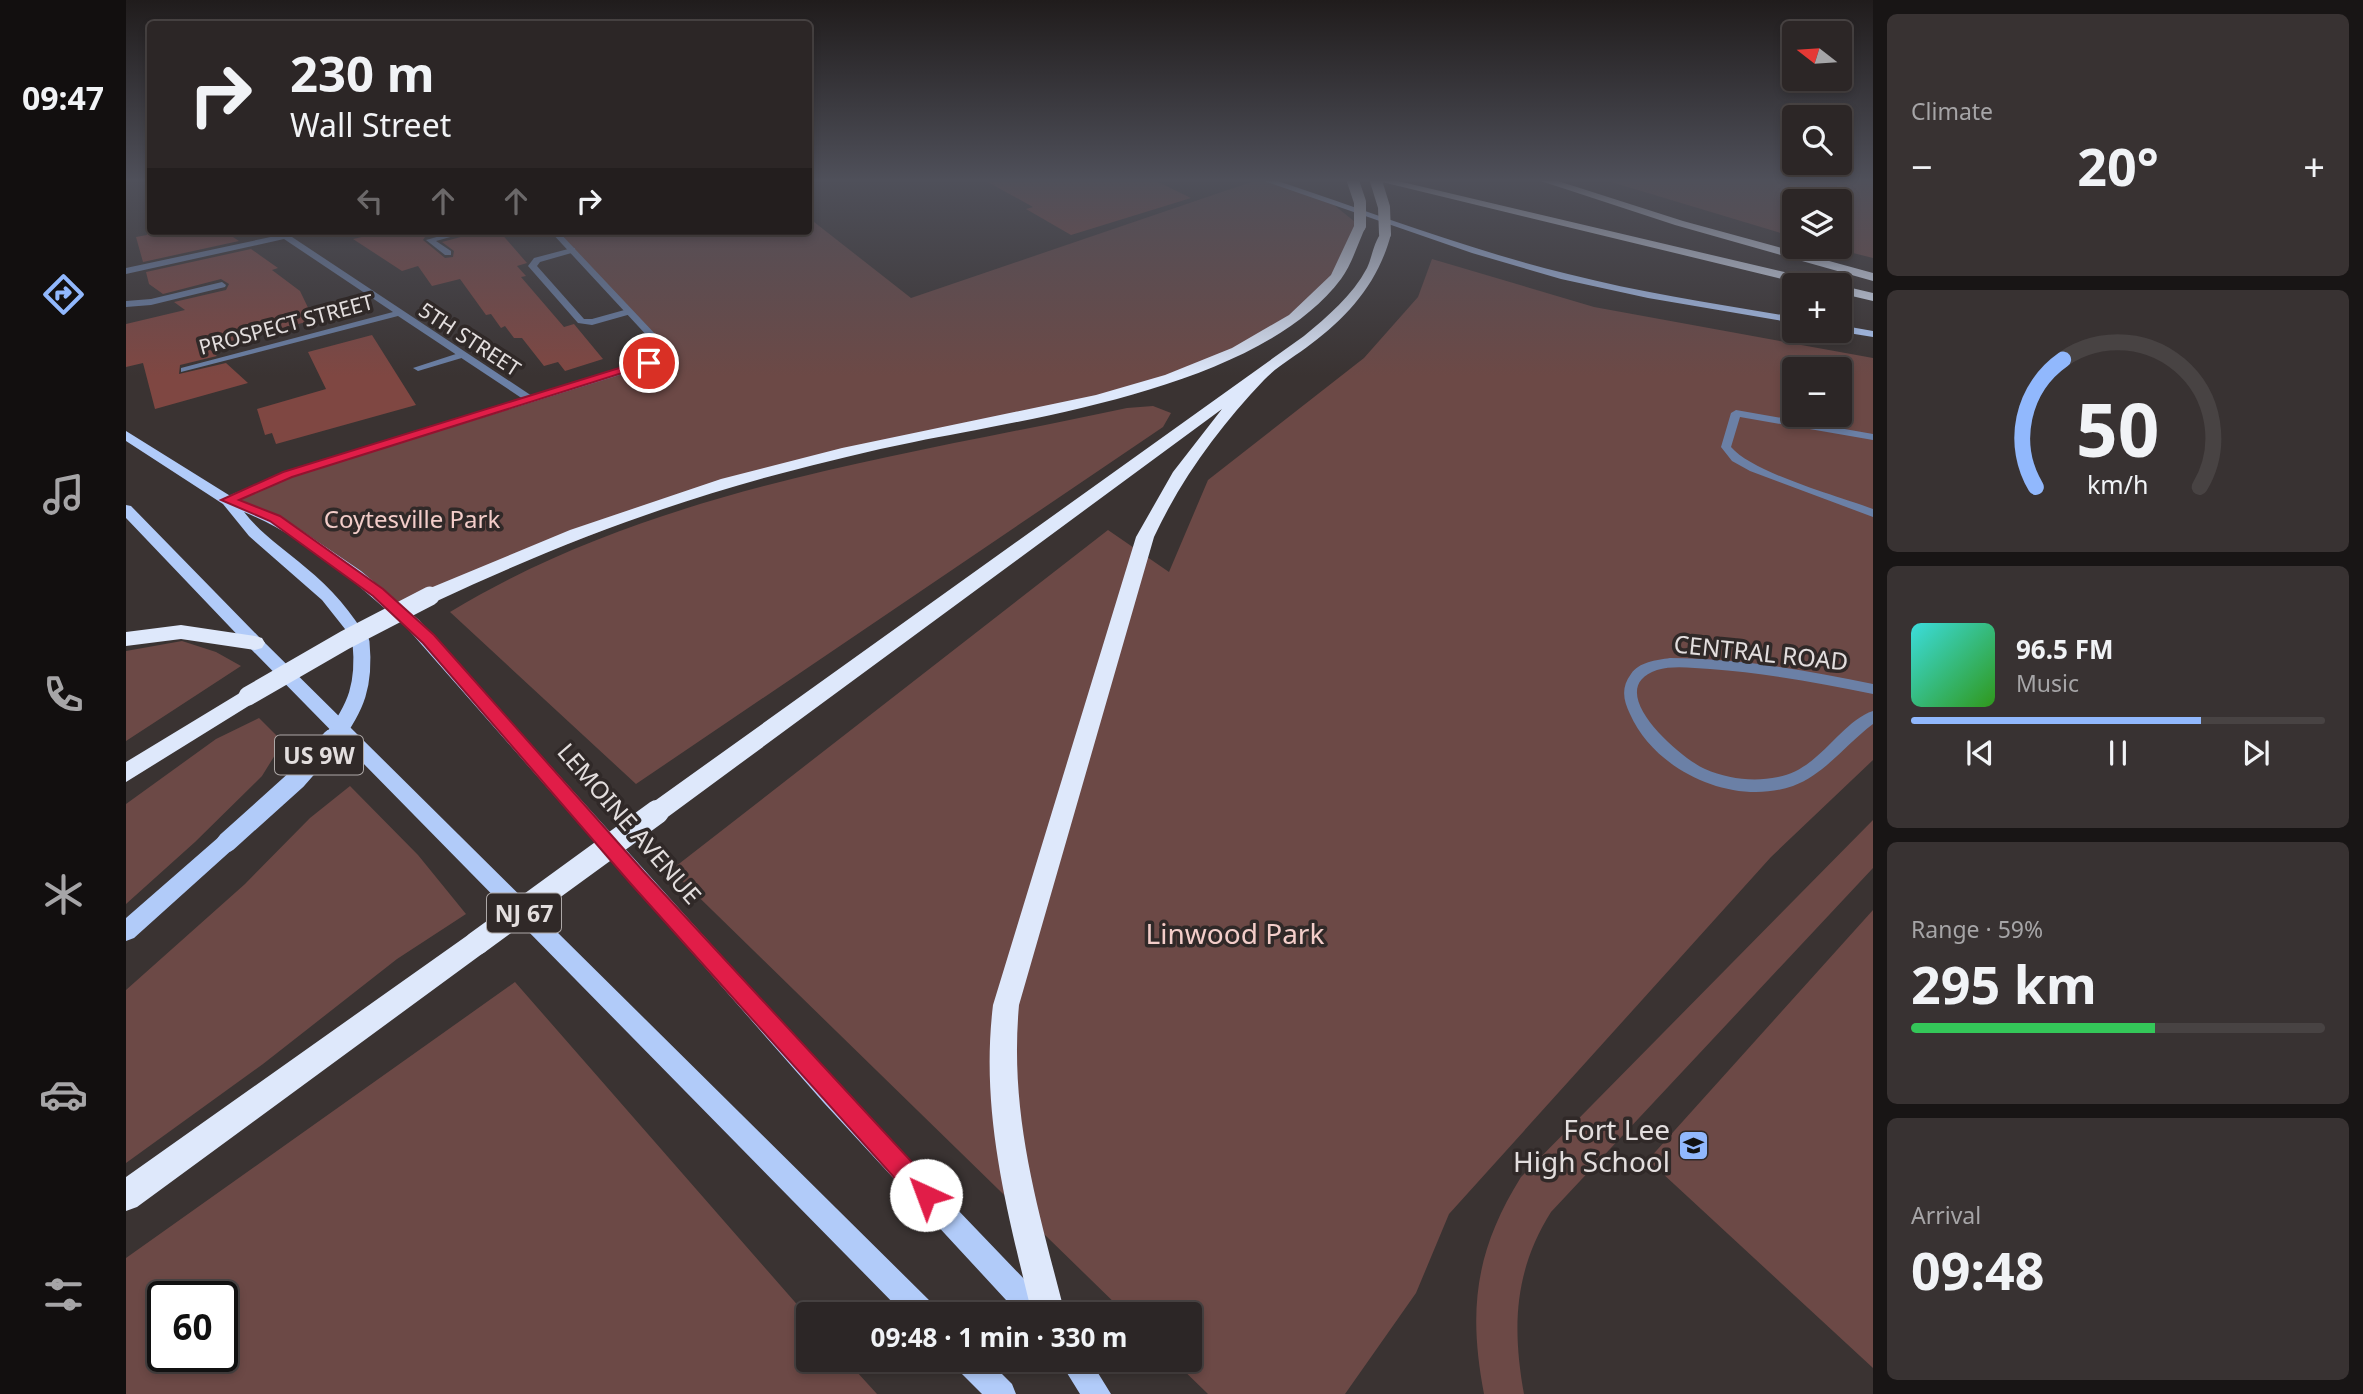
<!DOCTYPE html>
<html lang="en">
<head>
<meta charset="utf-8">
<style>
	body { margin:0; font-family:"Noto Sans",sans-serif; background:#383232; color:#f1f3f6; height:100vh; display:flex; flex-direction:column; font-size:26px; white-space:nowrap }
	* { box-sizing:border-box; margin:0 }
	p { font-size:23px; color:#a6a5a7 }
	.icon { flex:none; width:38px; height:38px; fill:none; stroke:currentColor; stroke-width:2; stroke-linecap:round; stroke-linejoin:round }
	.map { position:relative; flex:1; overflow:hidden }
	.details { display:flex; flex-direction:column; gap:14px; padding:14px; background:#181515; width:490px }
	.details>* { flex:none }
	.guide { position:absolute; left:21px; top:21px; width:665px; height:214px; border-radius:7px; box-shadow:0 4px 10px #0003,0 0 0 2px #484343; background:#2c2626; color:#f1f3f6; overflow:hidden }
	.needle { width:46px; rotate:287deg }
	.tools { position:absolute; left:1656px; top:21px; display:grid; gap:14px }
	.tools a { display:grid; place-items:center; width:70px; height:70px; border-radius:7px; background:#2c2626; box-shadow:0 4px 10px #0003,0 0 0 2px #484343; font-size:35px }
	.speed { position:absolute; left:21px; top:1281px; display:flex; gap:14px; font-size:35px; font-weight:700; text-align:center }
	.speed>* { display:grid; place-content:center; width:91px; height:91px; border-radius:50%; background:#2c2626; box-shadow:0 4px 10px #0003,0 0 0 2px #484343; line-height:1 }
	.speed .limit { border:4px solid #111; border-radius:10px; background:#fff; color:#111 }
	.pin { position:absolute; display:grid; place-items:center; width:60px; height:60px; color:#fff; margin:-30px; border:4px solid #fff; border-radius:50%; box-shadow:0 2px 7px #0007 }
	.me { position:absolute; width:77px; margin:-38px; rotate:317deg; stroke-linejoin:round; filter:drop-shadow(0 0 5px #0008) }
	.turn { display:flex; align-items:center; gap:24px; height:147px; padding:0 28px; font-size:32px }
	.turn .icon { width:91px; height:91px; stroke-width:2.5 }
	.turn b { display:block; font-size:49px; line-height:60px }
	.lanes { display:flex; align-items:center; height:66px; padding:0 28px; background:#0003; justify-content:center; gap:35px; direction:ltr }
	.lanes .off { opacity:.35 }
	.big { font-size:52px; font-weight:700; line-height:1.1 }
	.details .card { flex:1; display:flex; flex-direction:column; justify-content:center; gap:10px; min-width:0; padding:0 24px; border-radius:10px; background:#383232 }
	.details .dial { align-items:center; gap:0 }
	.dial svg { height:182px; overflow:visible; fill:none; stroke:#484343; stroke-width:7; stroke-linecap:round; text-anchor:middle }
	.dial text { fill:#f1f3f6; stroke:none }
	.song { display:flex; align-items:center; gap:21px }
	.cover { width:84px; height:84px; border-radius:10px; background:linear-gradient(135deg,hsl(180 70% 55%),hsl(110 70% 35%)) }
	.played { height:7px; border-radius:4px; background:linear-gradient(90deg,#91b8fd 70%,#484343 70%) }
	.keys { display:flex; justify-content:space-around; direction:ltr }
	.heat { display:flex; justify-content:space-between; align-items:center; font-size:38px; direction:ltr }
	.charge { height:10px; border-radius:5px; background:linear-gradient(90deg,#34c759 59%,#484343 0) }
	.trip { position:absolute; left:670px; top:1302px; width:406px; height:70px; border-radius:7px; background:#2c2626; box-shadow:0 4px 10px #0003,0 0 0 2px #484343; font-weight:700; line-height:70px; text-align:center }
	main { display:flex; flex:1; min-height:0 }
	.tab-bar { display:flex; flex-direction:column; width:126px; justify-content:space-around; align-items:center; background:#120f0f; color:#a6a5a7 }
	.tab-bar .icon { width:49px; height:49px }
	.tab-bar .current { color:#91b8fd }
	.tab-bar b { font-size:32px; color:#f1f3f6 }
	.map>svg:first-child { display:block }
	.green { fill:#6c4946; fill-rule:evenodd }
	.building { fill:#7f4742 }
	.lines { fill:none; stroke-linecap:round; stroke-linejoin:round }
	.service { fill:#6b80a6; fill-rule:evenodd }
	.pedestrian { fill:#6b80a6; fill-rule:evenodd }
	.minor { fill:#6b80a6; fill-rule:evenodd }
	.primary { fill:#b1cbf9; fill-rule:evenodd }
	.motorway { fill:#dee8fb; fill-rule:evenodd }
	.primary-bridge-far1 { stroke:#b1cbf9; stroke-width:17 }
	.primary-bridge { stroke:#b1cbf9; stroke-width:20 }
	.motorway-bridge-far2 { stroke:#dee8fb; stroke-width:12 }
	.motorway-bridge-far1 { stroke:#dee8fb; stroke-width:19 }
	.motorway-bridge { stroke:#dee8fb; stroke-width:24 }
	.route { fill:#e11d48; stroke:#92132f; stroke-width:2 }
	.labels { text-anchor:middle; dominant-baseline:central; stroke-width:7; stroke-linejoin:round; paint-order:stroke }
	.far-street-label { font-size:21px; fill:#e3dede; stroke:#302928 }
	.shield { fill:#302928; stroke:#ada8a7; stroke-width:2 }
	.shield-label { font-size:23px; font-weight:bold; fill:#e3dede }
	.park-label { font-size:24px; fill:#f3cdc9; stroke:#302928 }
	.street-label { font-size:24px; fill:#e3dede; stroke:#302928 }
	.near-park-label { font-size:28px; fill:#f3cdc9; stroke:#302928 }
	.near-poi-label { font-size:28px; fill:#e3dede; stroke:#302928; text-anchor:end }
</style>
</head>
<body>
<main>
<nav class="tab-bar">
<b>09:47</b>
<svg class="icon current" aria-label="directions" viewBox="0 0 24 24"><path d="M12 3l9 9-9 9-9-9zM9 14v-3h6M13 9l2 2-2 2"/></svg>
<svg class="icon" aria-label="music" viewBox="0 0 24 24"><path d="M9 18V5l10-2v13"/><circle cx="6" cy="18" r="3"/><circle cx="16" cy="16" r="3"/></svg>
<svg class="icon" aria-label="phone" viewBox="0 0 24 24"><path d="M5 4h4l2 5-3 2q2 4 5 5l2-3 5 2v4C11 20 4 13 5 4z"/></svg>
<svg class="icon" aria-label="climate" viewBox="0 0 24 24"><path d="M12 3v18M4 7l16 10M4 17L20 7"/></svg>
<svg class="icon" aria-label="car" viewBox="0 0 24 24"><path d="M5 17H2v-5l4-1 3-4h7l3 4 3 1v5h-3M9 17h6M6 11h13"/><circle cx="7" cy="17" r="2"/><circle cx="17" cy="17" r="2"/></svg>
<svg class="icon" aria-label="filters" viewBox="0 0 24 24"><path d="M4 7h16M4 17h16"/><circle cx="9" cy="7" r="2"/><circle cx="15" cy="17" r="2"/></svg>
</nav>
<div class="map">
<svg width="1747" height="1394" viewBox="0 0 1747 1394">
	<rect width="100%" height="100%" fill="#3a3332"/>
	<!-- green -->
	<path class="green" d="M 1128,181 L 1142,181 L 1208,205 L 1234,226 L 1220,263 L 1152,328 L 1019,387 L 601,482 L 272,610 L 149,519 L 101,500 L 133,486 L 542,354 L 435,238 L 465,231 L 682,231 L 683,218 L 785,298 Z
		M 1482,181 L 1747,181 L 1747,258 L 1703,247 L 1713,247 L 1713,201 L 1668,201 L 1668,237 Z
		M 1306,259 L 1468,307 L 1747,358 L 1747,760 L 1645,857 L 1323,1214 L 1290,1293 L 1219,1394 L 1082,1394 L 1047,1360 L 1064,1360 L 1064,1314 L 1000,1314 L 545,870 L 982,530 L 1043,572 L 1082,480 L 1238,358 L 1292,297 ZM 1668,369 L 1713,369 L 1713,415 L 1668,415 Z
		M 1027,406 L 1045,413 L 1037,427 L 510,784 L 324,612 C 526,489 773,457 1001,408 Z
		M 56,641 L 90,652 L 115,666 L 0,741 L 0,651 Z
		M 133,718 L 157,742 L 136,776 L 69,842 L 0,904 L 0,804 L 90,739 Z
		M 224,786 L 292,855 L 340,914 L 271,959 L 137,1064 L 0,1163 L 0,990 L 119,884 L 184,818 Z
		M 1747,820 L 1747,868 L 1425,1212 C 1388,1271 1386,1327 1398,1394 L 1358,1394 C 1342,1310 1349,1251 1395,1177 Z
		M 1747,910 L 1747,1368 L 1522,1160 Z
		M 389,982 L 682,1317 L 682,1360 L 720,1360 L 751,1394 L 0,1394 L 0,1258 ZM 37,1297 L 96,1297 L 96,1356 L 37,1356 Z"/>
	<!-- building -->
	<path class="building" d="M 860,181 L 1030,181 L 1065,198 L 945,235 L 900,209 L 907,207 Z
		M 21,231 L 98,231 L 113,241 L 17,262 L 10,237 L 21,235 Z
		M 262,231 L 322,231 L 299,237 L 297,240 L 319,258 L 327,257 L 328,251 L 316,242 L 357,231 L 373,231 L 401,263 L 391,266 L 400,276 L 395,277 L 438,327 L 448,324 L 477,359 L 439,371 L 432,362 L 418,366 L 396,338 L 388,338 L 379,326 L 375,328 L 365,314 L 360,315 L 334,279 L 306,286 L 292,266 L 276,271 L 227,239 Z
		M 125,249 L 152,268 L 146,270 L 174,291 L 188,320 L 81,347 L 91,356 L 54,365 L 53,374 L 100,363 L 122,383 L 29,409 L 17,363 L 0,367 L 0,324 L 59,310 L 48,302 L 100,290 L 103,284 L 95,279 L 37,294 L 23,284 L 20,272 Z
		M 246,335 L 290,405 L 150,444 L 146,433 L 139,435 L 131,409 L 200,389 L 182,352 Z"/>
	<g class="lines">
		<!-- service -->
		<path class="service" d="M 332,231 L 346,231 L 310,241 L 325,251 L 325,255 L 319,255 L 300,240 Z
			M 446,248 L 449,248 L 449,252 L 414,262 L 411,266 L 458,319 L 466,319 L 502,309 L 505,310 L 505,314 L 466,325 L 452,323 L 402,266 L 408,258 Z
			M 96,282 L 100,285 L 99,287 L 25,305 L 0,307 L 0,301 L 25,299 Z
			M 336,352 L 341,355 L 339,357 L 292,371 L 287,368 Z"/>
		<!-- pedestrian -->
		<path class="pedestrian" d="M 1610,410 L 1747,434 L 1747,440 L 1614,417 L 1605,447 C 1627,473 1712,496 1747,509 L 1747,517 L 1624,471 L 1606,461 L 1595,447 L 1605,413 Z"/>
		<!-- minor -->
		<path class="minor" d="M 173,231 L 188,231 L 166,237 L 406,396 L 520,361 L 537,353 L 424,231 L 432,231 L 548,354 L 526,365 L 165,477 L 105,502 L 97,502 L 97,498 L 157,473 L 397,399 L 272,316 L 55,372 L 55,368 L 267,312 L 158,239 L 0,274 L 0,268 Z
			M 1544,658 C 1612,658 1680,670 1747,684 L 1747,694 C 1693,683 1639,673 1584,669 C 1567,668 1547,665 1531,670 C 1474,689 1554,758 1579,769 C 1602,779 1628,782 1652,777 C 1693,770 1715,721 1747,711 L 1747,724 C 1720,744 1699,774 1667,786 C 1607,807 1529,771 1504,714 C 1497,700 1495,687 1505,674 C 1513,662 1530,660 1544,658 Z"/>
		<!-- primary -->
		<path class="primary" d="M 1138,181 L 1152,181 C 1248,213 1343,250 1442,274 C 1516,293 1592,304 1668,317 L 1668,323 L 1522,298 L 1435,279 L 1346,253 Z
			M 1713,325 L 1747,331 L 1747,337 L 1710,331 L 1713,331 Z
			M 0,431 L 106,497 L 154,516 L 235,571 L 293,620 L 714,1087 L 922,1304 L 926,1314 L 893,1314 L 698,1103 L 281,628 C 232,585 180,537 118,512 C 135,534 158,549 179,567 C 206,589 226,612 243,642 L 235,648 L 229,646 L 219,629 L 196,600 L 123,536 L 97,504 L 0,441 Z
			M 0,505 L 5,506 L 135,639 L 807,1304 L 811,1314 L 778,1314 L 123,647 L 0,518 Z
			M 101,834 L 108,836 L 111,842 L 108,848 L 8,938 L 0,941 L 0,918 L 94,836 Z
			M 828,1360 L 862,1360 L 886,1384 L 890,1394 L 856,1394 L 832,1370 Z
			M 933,1360 L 964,1360 L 985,1394 L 954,1394 Z"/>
		<!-- motorway -->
		<path class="motorway" d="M 1252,181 L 1272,181 L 1696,281 L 1702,285 L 1681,285 Z
			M 1415,181 L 1432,181 L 1557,221 L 1747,273 L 1747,281 L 1549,225 Z
			M 1234,222 L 1240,226 C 1232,243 1226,264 1215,279 C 1134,386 913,417 788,442 C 743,451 698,462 653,474 C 535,505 422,549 311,601 L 297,601 L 294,596 L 297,591 L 444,530 L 595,479 L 716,448 L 970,395 L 1039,375 L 1106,348 L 1163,315 L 1205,275 L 1228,226 Z
			M 1259,230 L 1265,234 C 1253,281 1223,316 1185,344 C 1170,356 1151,366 1138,380 C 1094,426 1055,479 1028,537 L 893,1005 C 883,1116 912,1208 939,1314 L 906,1314 C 881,1210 854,1113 867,1005 L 1010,537 L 1047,472 L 1096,409 L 539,819 L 531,822 L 523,819 L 519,812 L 523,805 L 1178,336 C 1202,316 1226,296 1241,268 C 1246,258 1249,235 1259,230 Z
			M 1712,285 L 1713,285 L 1747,293 L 1747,301 L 1713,293 Z
			M 55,625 L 129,636 L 136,638 L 139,643 L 136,648 L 129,650 L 55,639 L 0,646 L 0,632 Z
			M 122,688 L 129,690 L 132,696 L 129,702 L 0,782 L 0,762 Z
			M 351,931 L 360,935 L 364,943 L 360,951 L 11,1207 L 0,1211 L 0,1177 L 342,935 Z"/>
		<!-- primary-bridge-far1 -->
		<path class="primary-bridge-far1" d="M 205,741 C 231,707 239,684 235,642"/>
		<!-- primary-bridge -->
		<path class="primary-bridge" d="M 101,842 L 171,779 L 206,739"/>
		<!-- motorway-bridge-far2 -->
		<path class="motorway-bridge-far2" d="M 1227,181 L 1234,202 L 1234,226
			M 1250,181 L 1258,207 L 1259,234"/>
		<!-- motorway-bridge-far1 -->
		<path class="motorway-bridge-far1" d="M 122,696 L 219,640 L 304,596"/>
		<!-- motorway-bridge -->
		<path class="motorway-bridge" d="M 351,943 L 531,812"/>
	</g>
	<!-- sky -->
	<linearGradient id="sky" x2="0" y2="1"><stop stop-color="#201c1c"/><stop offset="0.48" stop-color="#4f505a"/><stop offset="1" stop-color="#4f505a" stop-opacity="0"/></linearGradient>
	<rect width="1747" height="376" fill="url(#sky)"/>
	<!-- route -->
	<path class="route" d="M 519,360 L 528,363 L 166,477 L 113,500 L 154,516 L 257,589 L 308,635 L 518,872 L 808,1186 L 811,1195 L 808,1203 L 800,1206 L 791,1203 L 505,884 L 297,643 L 247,596 L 144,521 L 95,500 L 157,472 Z"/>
	<!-- icons -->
	<defs>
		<symbol id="school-square" viewBox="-11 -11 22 22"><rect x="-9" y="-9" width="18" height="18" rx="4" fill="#91b8fd" stroke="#302928"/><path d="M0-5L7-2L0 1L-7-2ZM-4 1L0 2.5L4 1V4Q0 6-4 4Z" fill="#111"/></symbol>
	</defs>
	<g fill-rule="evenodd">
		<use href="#school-square" x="1550" y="1128" width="35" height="35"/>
	</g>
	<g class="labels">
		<!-- far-street labels -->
		<g class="far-street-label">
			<text transform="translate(160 324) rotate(-15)">PROSPECT STREET</text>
			<text transform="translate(344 339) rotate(33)">5TH STREET</text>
		</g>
		<!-- shield labels -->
		<g class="shield">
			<rect x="149" y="735.5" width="88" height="39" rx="5"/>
			<rect x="361" y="893.5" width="74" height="39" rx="5"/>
		</g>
		<g class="shield-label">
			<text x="193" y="755">US 9W</text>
			<text x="398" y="913">NJ 67</text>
		</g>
		<!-- park labels -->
		<g class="park-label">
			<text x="286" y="518">Coytesville Park</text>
		</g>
		<!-- street labels -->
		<g class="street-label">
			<text transform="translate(1635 652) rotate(6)">CENTRAL ROAD</text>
			<text transform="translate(504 823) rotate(49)">LEMOINE AVENUE</text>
		</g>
		<!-- near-park labels -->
		<g class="near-park-label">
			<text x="1109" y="933">Linwood Park</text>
		</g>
		<!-- near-poi labels -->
		<g class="near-poi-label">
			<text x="1544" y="1129">Fort Lee<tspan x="1544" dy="32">High School</tspan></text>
		</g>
	</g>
</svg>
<div class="tools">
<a><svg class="needle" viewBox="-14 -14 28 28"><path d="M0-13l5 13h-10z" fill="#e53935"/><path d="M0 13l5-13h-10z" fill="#a6a5a7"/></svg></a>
<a><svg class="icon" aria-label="search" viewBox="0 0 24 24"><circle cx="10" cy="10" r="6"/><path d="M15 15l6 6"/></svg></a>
<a><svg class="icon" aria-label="layers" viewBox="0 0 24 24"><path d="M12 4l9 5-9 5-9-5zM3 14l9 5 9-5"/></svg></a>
<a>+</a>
<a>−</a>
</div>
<div class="speed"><div class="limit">60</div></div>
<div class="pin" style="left:523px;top:363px;background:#d93025"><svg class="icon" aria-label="arrive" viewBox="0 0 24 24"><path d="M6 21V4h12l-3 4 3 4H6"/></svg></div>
<svg class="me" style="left:800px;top:1195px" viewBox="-20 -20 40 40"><circle r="19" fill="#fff"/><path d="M0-13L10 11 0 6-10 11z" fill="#e11d48"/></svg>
<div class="trip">09:48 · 1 min · 330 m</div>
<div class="guide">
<div class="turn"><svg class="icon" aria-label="right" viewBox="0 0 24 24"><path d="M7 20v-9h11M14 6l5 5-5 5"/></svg><div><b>230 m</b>Wall Street</div></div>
<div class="lanes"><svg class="icon off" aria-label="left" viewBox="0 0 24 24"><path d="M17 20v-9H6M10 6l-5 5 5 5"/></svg><svg class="icon off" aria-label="ahead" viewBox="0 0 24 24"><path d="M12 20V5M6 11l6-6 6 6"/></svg><svg class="icon off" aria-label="ahead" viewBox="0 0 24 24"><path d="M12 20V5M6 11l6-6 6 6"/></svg><svg class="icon" aria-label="right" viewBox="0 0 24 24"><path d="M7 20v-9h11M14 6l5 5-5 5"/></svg></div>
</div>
</div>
<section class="details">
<div class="card"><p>Climate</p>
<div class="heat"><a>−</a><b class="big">20°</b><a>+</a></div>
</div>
<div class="card dial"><svg viewBox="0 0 100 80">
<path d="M14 69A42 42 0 1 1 86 69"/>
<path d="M14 69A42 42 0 0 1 26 13" stroke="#91b8fd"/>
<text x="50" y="56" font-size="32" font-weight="700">50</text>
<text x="50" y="72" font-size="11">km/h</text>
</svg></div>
<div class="card">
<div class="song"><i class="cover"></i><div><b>96.5 FM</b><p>Music</p></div></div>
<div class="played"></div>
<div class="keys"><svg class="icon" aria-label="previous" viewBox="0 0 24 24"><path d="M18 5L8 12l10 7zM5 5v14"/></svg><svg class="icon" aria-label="pause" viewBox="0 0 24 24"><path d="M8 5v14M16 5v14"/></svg><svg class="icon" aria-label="next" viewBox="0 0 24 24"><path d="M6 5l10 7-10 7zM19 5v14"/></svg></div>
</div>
<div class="card"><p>Range · 59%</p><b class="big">295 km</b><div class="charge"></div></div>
<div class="card"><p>Arrival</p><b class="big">09:48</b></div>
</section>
</main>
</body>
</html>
